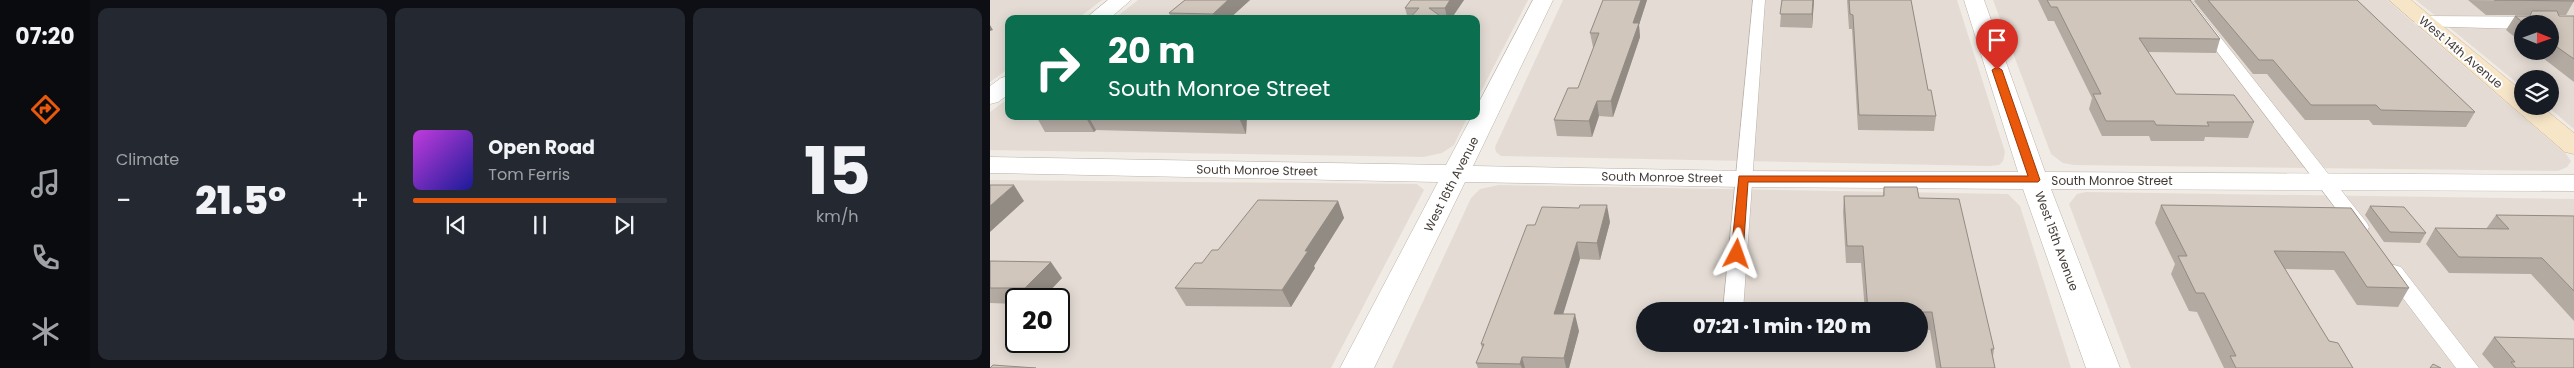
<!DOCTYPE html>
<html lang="en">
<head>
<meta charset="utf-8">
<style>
	body { margin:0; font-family:Poppins,sans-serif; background:#242831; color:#f1f3f6; height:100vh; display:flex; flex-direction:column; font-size:19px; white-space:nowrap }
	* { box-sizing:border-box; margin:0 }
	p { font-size:16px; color:#9ea1a6 }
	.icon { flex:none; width:28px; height:28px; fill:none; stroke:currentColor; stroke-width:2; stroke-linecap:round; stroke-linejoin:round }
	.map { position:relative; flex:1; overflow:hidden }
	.details { display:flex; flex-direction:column; gap:8px; padding:8px; background:#0d0f14; width:900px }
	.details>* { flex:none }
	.hud { position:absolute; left:15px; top:15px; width:475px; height:105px; border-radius:10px; box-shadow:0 2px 12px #0003; background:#0b6e4f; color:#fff; overflow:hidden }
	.needle { width:32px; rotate:91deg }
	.fabs { position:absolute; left:1524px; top:15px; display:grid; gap:10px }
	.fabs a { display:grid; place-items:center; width:45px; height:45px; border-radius:50%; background:#171b24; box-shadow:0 2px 12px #0003; font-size:25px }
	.speed { position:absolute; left:15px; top:288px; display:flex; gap:10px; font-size:25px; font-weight:700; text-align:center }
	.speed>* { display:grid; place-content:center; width:65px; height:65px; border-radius:50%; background:#171b24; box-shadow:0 2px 12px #0003; line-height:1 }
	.speed .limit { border:2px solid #111; border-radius:8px; background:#fff; color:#111 }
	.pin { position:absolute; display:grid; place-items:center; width:42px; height:42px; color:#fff; margin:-51px -21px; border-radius:50% 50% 50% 0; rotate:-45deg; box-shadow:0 0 5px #0007 }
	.pin .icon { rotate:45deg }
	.me { position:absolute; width:55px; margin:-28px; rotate:4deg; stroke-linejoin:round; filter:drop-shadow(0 0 4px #0008) }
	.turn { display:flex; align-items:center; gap:18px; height:105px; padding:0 20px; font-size:22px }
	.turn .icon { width:65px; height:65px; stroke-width:2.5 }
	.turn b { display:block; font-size:35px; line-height:42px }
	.big { font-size:38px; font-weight:800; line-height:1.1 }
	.details .tile { flex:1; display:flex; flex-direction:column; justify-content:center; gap:8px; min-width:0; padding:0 18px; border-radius:10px; background:#242831 }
	.details .dial { align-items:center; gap:0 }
	.dial b { font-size:65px; line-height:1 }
	.song { display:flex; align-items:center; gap:15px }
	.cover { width:60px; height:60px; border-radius:8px; background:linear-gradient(135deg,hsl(290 70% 55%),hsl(240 70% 35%)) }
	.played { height:5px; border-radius:2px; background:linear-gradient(90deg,#ea580c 80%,#363941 80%) }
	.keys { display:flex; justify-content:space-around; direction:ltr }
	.heat { display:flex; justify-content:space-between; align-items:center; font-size:28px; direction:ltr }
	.details .tiles { flex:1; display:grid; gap:8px; grid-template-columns:repeat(3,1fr) }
	.trip { position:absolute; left:646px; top:302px; width:292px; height:50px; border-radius:25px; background:#171b24; box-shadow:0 2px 12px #0003; font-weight:800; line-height:50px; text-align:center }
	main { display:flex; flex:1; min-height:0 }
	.tab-bar { display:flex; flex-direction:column; width:90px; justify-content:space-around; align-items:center; background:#090b0e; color:#9ea1a6 }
	.tab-bar .icon { width:35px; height:35px }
	.tab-bar .current { color:#ea580c }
	.tab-bar b { font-size:22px; color:#f1f3f6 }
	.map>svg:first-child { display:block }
	.residential { fill:#e4dcd4; fill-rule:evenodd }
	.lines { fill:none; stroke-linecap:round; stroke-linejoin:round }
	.lane-casing { stroke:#bab2a9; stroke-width:1 }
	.street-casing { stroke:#bab2a9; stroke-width:1 }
	.secondary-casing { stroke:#cbb79a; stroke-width:1 }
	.lane { fill:#fff; fill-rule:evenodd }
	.street { fill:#fff; fill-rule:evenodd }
	.secondary { fill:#f7e5c8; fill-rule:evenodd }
	.wall { fill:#b3aaa2 }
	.shaded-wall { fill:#928b84 }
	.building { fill:#d0c6bc; stroke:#928b84 }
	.route { fill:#ea580c; stroke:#983908 }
	.labels { text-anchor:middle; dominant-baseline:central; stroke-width:4; stroke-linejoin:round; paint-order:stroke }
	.street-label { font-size:12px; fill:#423b36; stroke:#fff }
</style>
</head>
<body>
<main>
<nav class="tab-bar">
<b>07:20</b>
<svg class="icon current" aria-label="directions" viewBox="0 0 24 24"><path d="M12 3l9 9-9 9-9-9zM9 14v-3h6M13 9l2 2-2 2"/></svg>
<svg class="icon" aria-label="music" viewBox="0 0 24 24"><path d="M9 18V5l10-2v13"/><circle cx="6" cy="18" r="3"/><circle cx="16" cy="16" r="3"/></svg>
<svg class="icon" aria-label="phone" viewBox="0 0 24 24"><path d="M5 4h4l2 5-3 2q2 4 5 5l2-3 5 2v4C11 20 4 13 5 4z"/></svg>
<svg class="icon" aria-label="climate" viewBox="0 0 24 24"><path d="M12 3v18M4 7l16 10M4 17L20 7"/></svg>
</nav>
<section class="details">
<div class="tiles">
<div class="tile"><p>Climate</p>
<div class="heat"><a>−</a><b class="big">21.5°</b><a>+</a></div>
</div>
<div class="tile">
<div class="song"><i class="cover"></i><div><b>Open Road</b><p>Tom Ferris</p></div></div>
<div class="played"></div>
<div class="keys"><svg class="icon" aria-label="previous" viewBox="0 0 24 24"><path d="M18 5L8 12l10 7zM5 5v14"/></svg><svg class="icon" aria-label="pause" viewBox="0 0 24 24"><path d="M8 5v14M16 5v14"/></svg><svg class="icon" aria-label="next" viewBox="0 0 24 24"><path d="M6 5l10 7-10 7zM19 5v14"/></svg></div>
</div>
<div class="tile dial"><b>15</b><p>km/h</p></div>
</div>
</section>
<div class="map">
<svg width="1584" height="368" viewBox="0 0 1584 368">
	<rect width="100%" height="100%" fill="#f0ebe5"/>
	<!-- residential -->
	<path class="residential" d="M 0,0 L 112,0 L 87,19 L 19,19 L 19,68 L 0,82 Z
		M 148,0 L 538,0 L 486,101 L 486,19 L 124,19 Z
		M 573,0 L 967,0 L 1015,152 L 1013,161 L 1009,165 L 999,166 L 511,156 L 506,152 L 505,147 Z
		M 1003,0 L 1397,0 L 1576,154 L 1581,161 L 1577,167 L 1568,171 L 1084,165 L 1073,163 L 1061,154 Z
		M 1426,0 L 1584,0 L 1584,129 L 1557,106 L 1560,106 L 1560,79 L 1532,79 L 1532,87 ZM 1532,24 L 1560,24 L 1560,51 L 1532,51 Z
		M 19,98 L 19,116 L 478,116 L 464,145 L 452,153 L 433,157 L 0,150 L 0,112 Z
		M 0,180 L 427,184 L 434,190 L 341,368 L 0,368 ZM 26,299 L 69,299 L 69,341 L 26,341 Z
		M 509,185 L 1018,194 L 1030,206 L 1081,368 L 402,368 L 481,198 L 490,189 ZM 655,311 L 930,311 L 930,344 L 655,344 Z
		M 1096,192 L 1584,199 L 1584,368 L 1141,368 L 1079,204 L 1087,194 Z"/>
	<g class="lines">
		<defs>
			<path id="lane" d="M 763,0 L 775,0 L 753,311 L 733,311 Z
				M 1188,0 L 1201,0 L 1377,223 L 1379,227 L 1377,231 L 1363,231 Z
				M 1404,265 L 1411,267 L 1489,368 L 1466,368 L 1397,277 L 1394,272 L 1397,267 Z"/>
			<path id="street" d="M 118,0 L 141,0 L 119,19 L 95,19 Z
				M 543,0 L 563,0 L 483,166 L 753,171 L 1028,172 L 974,0 L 994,0 L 1055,172 L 1584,175 L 1584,191 L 1061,189 L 1130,368 L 1096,368 L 1033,189 L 753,187 L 475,182 L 384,368 L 350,368 L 448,182 L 0,173 L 0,157 L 456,165 L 482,116 L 486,116 L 486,108 Z
				M 1435,16 L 1584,17 L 1584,29 L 1560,29 L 1560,24 L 1532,24 L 1532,29 L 1428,26 L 1424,22 L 1428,18 Z
				M 19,76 L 19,94 L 8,102 L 0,104 L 0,86 L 11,78 Z"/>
			<path id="secondary" d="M 1399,0 L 1421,0 L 1532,91 L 1532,106 L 1551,106 L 1584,133 L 1584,154 L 1575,152 Z"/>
		</defs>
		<!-- lane casing -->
		<use href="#lane" class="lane-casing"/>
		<!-- street casing -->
		<use href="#street" class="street-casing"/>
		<!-- secondary casing -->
		<use href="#secondary" class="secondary-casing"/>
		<!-- lane -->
		<use href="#lane" class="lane"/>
		<!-- street -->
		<use href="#street" class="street"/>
		<!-- secondary -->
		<use href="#secondary" class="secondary"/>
	</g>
	<!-- wall -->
	<path class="wall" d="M 195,0 L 260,0 L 239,19 L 166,19 L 182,19 L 179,13 Z
		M 421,0 L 474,0 L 461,19 L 418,19 L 415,8 Z
		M 613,0 L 657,0 L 649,25 L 650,37 L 623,117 L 609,116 L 602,137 L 567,136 L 564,120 L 588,88 L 604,47 L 603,47 L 600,33 Z
		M 792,0 L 824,0 L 822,28 L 790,27 Z
		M 857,0 L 921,0 L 938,90 L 946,116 L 944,131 L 868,130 L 862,29 L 859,29 Z
		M 1048,0 L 1200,0 L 1230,39 L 1226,53 L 1158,52 L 1186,94 L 1264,122 L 1258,138 L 1215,137 L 1214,141 L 1161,141 L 1159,136 L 1112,136 L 1099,109 L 1102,98 L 1064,21 L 1058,21 Z
		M 1205,0 L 1367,0 L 1485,112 L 1476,127 L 1383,125 L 1379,120 L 1315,120 L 1277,74 L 1263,74 L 1204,1 Z
		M 1478,0 L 1584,1 L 1576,15 L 1568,15 L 1569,16 L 1584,16 L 1584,82 L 1544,51 L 1560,51 L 1560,24 L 1532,24 L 1532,43 L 1516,30 L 1525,16 L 1539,16 L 1540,15 L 1496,15 Z
		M 46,116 L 257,116 L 256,134 L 106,130 L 104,132 L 55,132 Z
		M 894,187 L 929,198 L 1004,349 L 1003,357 L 1005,368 L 946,368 L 940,330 L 930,330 L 930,311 L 875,311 L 871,263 L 856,263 L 853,212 L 854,196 L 893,196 Z
		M 348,201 L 354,218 L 324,266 L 325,268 L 301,307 L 196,306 L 185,288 L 212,263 Z
		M 1171,205 L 1361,208 L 1419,288 L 1408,307 L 1367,305 L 1344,270 L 1295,269 L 1339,341 L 1363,368 L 1234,368 L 1207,312 L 1199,311 L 1181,274 L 1185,264 L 1165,223 Z
		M 1380,206 L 1436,233 L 1430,243 L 1394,242 L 1375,215 Z
		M 589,208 L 620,222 L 610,260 L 590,259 L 573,314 L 589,331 L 579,368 L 488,368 L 486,363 L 492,348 L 491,344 L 545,225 Z
		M 1506,215 L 1584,216 L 1584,321 L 1541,274 L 1459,273 L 1436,244 L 1445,228 L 1496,229 Z
		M 0,261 L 72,278 L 52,299 L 26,299 L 26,304 L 0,303 Z
		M 1504,337 L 1584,368 L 1504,368 L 1492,354 Z"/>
	<!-- shaded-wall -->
	<path class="shaded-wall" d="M 238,0 L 260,0 L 239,19 L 225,19 L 223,14 Z
		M 460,0 L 474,0 L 461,19 L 457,19 L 455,8 Z
		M 651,0 L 657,0 L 649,25 L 650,37 L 623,117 L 621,101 L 643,23 Z
		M 823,0 L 824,0 L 822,28 L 822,14 Z
		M 0,25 L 3,30 L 0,31 Z
		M 607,101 L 609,116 L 602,137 L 599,121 Z
		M 95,116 L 98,116 L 106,130 L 104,132 Z
		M 249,116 L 257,116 L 256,134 L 249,118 Z
		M 24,185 L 34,201 L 0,232 L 0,206 Z
		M 348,201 L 354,218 L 324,266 L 325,268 L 301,307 L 292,290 L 315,251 Z
		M 617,205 L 620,222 L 610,260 L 607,243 Z
		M 587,242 L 590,259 L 568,331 L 564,314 Z
		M 61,262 L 72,278 L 52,299 L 43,299 L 35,288 Z
		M 585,314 L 589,331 L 579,368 L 576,368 L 574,358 Z
		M 532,357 L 535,368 L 532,368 L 530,364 Z"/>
	<!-- building -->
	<path class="building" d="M 195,0 L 238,0 L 223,14 L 179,13 Z
		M 421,0 L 460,0 L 455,8 L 439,8 L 449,15 L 447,19 L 419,19 L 429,8 L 415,8 Z
		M 613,0 L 651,0 L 643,23 L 649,23 L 621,101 L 607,101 L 599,121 L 564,120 L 578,88 L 588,88 L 609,33 L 600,33 Z
		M 792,0 L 823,0 L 822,14 L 790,14 Z
		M 859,0 L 921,0 L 938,90 L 941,90 L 946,116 L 869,115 L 863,15 L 860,14 Z
		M 1057,0 L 1200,0 L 1230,39 L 1149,38 L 1186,94 L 1244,95 L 1264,122 L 1217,122 L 1219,126 L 1166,125 L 1164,121 L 1116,121 L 1103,94 L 1111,94 L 1067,7 L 1061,7 Z
		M 1218,0 L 1367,0 L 1485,112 L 1391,110 L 1386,105 L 1321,105 L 1283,60 L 1269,60 Z
		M 1504,0 L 1583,0 L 1584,1 Z
		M 1542,11 L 1567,11 L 1569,16 L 1584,16 L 1584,59 L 1560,42 L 1560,24 L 1535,24 L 1525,16 L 1540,16 Z
		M 187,116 L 249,116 L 249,118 Z
		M 0,185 L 24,185 L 0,206 Z
		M 894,187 L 927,187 L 929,198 L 969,199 L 1004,349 L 1001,349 L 1005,368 L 951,368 L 942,312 L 930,312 L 930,311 L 878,311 L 873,246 L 857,246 L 854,196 L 894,196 Z
		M 268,200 L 348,201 L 315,251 L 318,251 L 292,290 L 185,288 L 205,263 L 212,263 L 222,250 L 228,250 Z
		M 590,205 L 617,205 L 607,243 L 587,242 L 564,314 L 585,314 L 574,358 L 532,357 L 530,364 L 486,363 L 494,344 L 491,344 L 537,225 L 545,225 L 552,207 L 589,208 Z
		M 1171,205 L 1361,208 L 1419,288 L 1377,287 L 1354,252 L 1284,251 L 1339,341 L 1348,343 L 1363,368 L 1246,368 L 1240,356 L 1246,356 L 1214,293 L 1206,293 L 1188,256 L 1197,256 Z
		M 1380,206 L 1414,207 L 1436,233 L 1400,232 Z
		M 1506,215 L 1584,216 L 1584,291 L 1552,258 L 1469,257 L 1445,228 L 1519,229 Z
		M 0,261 L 61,262 L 35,288 L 0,288 Z
		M 1504,337 L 1584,339 L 1584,368 L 1526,368 L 1521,362 L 1525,362 Z
		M 1443,364 L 1451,368 L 1440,368 Z
		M 3,365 L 46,368 L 0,368 Z"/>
	<!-- route -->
	<path class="route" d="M 1007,67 L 1012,70 L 1050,180 L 1048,182 L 758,182 L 753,254 L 752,258 L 743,258 L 741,254 L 749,176 L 1038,176 L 1002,70 Z"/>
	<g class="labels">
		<!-- street labels -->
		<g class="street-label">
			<text transform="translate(1471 52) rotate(40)">West 14th Avenue</text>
			<text transform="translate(267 170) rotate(1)">South Monroe Street</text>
			<text transform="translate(672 177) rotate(1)">South Monroe Street</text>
			<text x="1122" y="180">South Monroe Street</text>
			<text transform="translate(461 184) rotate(-63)">West 16th Avenue</text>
			<text transform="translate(1067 241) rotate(70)">West 15th Avenue</text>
		</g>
	</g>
</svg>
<div class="fabs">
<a><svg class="needle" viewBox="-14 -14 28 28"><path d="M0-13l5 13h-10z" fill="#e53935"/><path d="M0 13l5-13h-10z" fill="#9ea1a6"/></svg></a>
<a><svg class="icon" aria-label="layers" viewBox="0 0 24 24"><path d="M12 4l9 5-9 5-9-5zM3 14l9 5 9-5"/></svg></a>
</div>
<div class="speed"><div class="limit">20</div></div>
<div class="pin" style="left:1007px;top:70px;background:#d93025"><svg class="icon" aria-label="arrive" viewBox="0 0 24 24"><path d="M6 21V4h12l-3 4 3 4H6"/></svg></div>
<svg class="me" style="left:747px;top:254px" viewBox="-20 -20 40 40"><path d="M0-17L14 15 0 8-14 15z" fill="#ea580c" stroke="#fff" stroke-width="4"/></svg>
<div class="trip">07:21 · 1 min · 120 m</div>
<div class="hud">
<div class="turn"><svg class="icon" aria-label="right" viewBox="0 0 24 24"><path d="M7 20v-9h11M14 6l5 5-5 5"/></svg><div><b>20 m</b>South Monroe Street</div></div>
</div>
</div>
</main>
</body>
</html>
